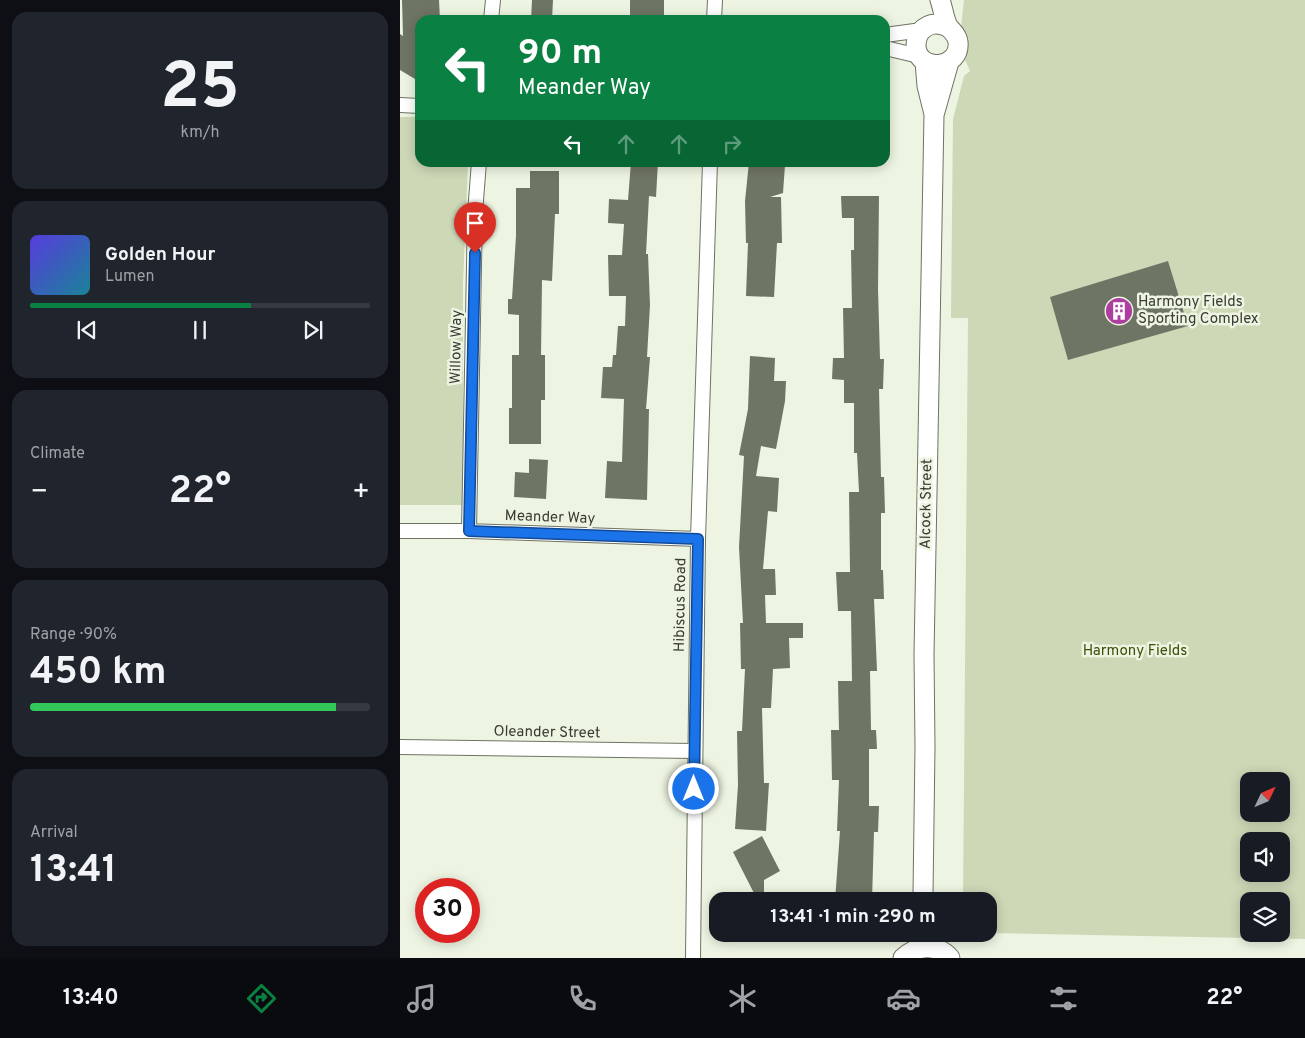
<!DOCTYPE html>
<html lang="en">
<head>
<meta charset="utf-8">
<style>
	body { margin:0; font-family:Overpass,sans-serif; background:#20242c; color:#f1f3f6; height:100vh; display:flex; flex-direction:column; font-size:19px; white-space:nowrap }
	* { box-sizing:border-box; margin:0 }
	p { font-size:16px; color:#9ea1a6 }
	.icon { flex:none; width:28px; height:28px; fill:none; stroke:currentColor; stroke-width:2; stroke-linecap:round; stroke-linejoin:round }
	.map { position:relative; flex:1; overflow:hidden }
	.side { display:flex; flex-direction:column; gap:12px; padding:12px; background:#0d0f14; width:400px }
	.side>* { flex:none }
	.top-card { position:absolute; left:15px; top:15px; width:475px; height:152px; border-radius:15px; box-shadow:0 2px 12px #0003; background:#0b8043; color:#fff; overflow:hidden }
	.needle { width:32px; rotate:46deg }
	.tools { position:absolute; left:840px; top:772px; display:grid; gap:10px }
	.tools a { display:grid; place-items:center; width:50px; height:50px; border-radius:10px; background:#171b24; box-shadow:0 2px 12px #0003; font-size:25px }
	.speed { position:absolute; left:15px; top:878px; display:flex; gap:10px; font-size:25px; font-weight:700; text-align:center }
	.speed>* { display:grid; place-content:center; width:65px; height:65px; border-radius:50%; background:#171b24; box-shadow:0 2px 12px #0003; line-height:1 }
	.speed .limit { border:8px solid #d22; background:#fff; color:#111 }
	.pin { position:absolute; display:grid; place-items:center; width:42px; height:42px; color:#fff; margin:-51px -21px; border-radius:50% 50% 50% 0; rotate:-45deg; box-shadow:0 0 5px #0007 }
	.pin .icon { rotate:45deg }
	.me { position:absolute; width:55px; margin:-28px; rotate:0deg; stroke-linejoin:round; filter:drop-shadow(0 0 4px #0008) }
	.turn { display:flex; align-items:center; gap:18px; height:105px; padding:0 20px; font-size:22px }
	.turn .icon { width:65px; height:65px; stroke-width:2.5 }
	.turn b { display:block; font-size:35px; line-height:42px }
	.lanes { display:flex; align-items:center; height:48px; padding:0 20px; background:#0003; justify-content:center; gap:25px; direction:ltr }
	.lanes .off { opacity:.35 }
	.big { font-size:38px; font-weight:700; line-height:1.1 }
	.side .tile { flex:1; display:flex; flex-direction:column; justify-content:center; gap:8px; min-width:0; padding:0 18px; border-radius:15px; background:#20242c }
	.side .dial { align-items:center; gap:0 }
	.dial b { font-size:65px; line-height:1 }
	.song { display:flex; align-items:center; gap:15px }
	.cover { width:60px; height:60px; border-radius:8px; background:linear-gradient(135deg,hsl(250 70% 55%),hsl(190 70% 35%)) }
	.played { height:5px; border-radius:2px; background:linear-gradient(90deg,#0b8043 65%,#363941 65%) }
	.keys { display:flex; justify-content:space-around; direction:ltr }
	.heat { display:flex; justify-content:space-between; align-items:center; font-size:28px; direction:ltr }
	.charge { height:8px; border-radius:4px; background:linear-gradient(90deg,#34c759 90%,#363941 0) }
	.trip { position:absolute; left:309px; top:892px; width:288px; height:50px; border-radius:15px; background:#171b24; box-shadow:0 2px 12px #0003; font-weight:700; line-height:50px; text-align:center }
	.dock { display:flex; height:80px; justify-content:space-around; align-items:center; background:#090b0e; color:#9ea1a6 }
	.dock .icon { width:35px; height:35px }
	.dock .on { color:#0b8043 }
	.dock b { font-size:22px; color:#f1f3f6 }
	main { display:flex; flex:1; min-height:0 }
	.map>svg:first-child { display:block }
	.green { fill:#cdd8b7; fill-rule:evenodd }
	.building { fill:#6f7564 }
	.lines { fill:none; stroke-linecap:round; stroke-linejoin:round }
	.street-casing { stroke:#6e7363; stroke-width:16 }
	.secondary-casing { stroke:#6e7363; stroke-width:21 }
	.street { stroke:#fff; stroke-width:14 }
	.secondary { stroke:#fff; stroke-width:19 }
	.route-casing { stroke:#114b97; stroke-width:12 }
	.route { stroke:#1a73e8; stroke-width:9 }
	.labels { text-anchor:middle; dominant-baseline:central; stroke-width:5; stroke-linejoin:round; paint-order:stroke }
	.poi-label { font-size:15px; fill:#393c35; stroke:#edf4e1; text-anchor:start }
	.street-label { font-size:15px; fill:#393c35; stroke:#edf4e1 }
	.park-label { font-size:15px; fill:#3e4e08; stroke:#edf4e1 }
</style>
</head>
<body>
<main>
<section class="side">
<div class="tile dial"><b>25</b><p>km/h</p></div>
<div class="tile">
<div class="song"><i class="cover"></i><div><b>Golden Hour</b><p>Lumen</p></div></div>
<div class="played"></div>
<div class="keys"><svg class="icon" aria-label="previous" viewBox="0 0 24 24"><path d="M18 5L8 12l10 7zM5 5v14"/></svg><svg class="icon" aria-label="pause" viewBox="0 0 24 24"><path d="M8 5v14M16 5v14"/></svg><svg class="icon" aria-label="next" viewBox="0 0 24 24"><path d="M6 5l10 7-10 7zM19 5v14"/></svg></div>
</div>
<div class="tile"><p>Climate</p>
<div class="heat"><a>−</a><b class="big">22°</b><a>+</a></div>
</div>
<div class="tile"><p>Range · 90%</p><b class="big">450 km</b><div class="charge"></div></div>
<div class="tile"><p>Arrival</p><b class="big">13:41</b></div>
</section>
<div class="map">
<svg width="905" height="958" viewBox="0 0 905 958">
	<rect width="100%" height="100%" fill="#edf4e1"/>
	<!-- green -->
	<path class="green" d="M 564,0 L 905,0 L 905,939 L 588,933 L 588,901 L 563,901 L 568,318 L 551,318 L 553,119 L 564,76 L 570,71 L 559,46 ZM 849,781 L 881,781 L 881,814 L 849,814 ZM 849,841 L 881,841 L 881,874 L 849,874 ZM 849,901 L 881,901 L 881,934 L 849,934 Z
		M 0,117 L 20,117 L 20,162 L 68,163 L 63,284 L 63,505 L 0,505 Z"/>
	<!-- building -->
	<path class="building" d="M 2,0 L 39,0 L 40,20 L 20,20 L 20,71 L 15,79 L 0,70 L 0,34 L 3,36 Z
		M 132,0 L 153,0 L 152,20 L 131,20 Z
		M 230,0 L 264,0 L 264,20 L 230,20 Z
		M 231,162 L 258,162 L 256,197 L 249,196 L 246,254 L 248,254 L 250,305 L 247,357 L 250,357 L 246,409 L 249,409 L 247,500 L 205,498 L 207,461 L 222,462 L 224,399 L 201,398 L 203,367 L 212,367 L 213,355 L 216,355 L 218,326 L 225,326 L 226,296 L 209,296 L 208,255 L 222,255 L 224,224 L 208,223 L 209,199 L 228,200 Z
		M 349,162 L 385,165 L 383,193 L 370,197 L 381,197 L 382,243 L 377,243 L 374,297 L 346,296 L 348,243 L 346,243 L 345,201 Z
		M 130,171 L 159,171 L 159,214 L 155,214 L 152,281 L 142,280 L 141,355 L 145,355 L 145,400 L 141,400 L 141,444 L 109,444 L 109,408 L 112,408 L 112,355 L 119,355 L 119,315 L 108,314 L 108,299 L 112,299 L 116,236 L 116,188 L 130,188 Z
		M 441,196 L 479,196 L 478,289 L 480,359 L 484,359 L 483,389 L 479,389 L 481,477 L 484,477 L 485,513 L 481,513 L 481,570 L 483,570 L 484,599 L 474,599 L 477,671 L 470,671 L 471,730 L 476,730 L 477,749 L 469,749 L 469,806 L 479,806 L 478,832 L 474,832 L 472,901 L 435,901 L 440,831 L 437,831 L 439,780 L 432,780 L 431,730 L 439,730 L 438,681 L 452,681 L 451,611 L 438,611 L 436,572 L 450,572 L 449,492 L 459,492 L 457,453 L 454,453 L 454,403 L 444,403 L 444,380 L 432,379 L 433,358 L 444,358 L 443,308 L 452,308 L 451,250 L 454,250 L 454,218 L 442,218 Z
		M 768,261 L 788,326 L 668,360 L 650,297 Z
		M 350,356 L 375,358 L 374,381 L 386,381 L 385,401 L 376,449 L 361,446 L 356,476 L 379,478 L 377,512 L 368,511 L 363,569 L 375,569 L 376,595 L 365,595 L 366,623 L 403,623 L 403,638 L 389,638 L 390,668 L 373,669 L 371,708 L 362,708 L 364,783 L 369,783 L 366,831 L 335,829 L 338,785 L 337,731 L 342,731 L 345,669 L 341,669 L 340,623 L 343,623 L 339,547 L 344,456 L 339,455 L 348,409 Z
		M 129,459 L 148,460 L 146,499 L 114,497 L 115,472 L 129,473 Z
		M 362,836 L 380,871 L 364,880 L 364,901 L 358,901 L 333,852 Z"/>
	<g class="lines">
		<defs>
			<path id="street" d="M 91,20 L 93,0
				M 314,20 L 315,0
				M 485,35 L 522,30
				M 485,48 L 519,56
				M 0,105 L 20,106
				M 0,531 L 69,531 L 298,539
				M 69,531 L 75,213 L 79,162
				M 0,747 L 294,751
				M 293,958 L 298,539 L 310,162"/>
			<path id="secondary" d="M 540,0 C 543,8 544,19 548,26 C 552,32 557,34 558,42 C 561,69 519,73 516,47 C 516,41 517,36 520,32 C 528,23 537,22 548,27
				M 525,62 L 527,86 L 534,114
				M 521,901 L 523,894 L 525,747 L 524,655 L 534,115 L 549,62
				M 503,958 C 516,945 538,944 550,958"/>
		</defs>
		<!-- street casing -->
		<use href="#street" class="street-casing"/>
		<!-- secondary casing -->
		<use href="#secondary" class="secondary-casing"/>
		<!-- street -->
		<use href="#street" class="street"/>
		<!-- secondary -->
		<use href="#secondary" class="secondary"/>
	</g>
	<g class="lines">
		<defs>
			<path id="route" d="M 75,253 L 69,531 L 298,539 L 294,789"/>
		</defs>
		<!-- route casing -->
		<use href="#route" class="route-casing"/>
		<!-- route -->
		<use href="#route" class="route"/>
	</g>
	<!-- icons -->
	<defs>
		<symbol id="building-disc" viewBox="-11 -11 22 22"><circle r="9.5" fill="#ab3e9e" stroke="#edf4e1"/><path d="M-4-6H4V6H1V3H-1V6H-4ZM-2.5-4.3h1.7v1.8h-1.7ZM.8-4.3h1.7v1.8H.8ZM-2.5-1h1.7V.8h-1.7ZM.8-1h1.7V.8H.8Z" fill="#fff"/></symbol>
	</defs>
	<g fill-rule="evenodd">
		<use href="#building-disc" x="703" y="295" width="32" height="32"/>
	</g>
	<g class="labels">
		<!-- poi labels -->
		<g class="poi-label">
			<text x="738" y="302">Harmony Fields<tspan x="738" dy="17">Sporting Complex</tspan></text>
		</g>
		<!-- street labels -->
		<g class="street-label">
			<text transform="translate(57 347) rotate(-89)">Willow Way</text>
			<text transform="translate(527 504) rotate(-89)">Alcock Street</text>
			<text transform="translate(150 518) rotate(2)">Meander Way</text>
			<text transform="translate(281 605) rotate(-89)">Hibiscus Road</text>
			<text transform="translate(147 733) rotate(1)">Oleander Street</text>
		</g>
		<!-- park labels -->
		<g class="park-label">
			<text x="735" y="651">Harmony Fields</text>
		</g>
	</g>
</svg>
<div class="tools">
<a><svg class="needle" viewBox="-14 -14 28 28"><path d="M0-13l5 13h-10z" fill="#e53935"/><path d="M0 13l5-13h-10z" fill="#9ea1a6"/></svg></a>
<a><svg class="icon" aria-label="sound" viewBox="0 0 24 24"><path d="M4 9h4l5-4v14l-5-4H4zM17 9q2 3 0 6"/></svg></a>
<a><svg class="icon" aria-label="layers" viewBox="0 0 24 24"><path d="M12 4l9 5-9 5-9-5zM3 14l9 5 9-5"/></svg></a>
</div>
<div class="speed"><div class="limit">30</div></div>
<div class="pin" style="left:75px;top:253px;background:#d93025"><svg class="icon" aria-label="arrive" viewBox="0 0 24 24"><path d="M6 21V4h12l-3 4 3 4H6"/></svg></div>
<svg class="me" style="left:294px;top:789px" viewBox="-20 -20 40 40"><circle r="17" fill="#1a73e8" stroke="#fff" stroke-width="3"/><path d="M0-11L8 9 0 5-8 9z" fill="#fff"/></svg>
<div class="trip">13:41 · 1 min · 290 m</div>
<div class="top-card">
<div class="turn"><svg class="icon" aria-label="left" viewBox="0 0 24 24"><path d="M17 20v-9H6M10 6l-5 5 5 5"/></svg><div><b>90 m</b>Meander Way</div></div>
<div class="lanes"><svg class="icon" aria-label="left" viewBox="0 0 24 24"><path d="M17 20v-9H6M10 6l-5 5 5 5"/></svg><svg class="icon off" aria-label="ahead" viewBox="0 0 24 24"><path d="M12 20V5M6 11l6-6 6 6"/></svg><svg class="icon off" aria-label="ahead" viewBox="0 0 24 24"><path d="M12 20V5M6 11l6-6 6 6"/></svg><svg class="icon off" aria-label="right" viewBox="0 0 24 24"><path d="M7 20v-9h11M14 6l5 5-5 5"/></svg></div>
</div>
</div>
</main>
<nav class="dock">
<b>13:40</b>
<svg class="icon on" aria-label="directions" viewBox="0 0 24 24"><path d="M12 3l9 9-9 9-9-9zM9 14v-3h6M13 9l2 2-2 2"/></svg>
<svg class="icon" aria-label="music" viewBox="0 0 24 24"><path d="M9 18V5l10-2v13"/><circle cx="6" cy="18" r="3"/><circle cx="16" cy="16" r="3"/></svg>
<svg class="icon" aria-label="phone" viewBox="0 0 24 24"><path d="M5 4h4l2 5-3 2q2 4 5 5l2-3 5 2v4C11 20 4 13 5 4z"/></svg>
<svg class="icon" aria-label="climate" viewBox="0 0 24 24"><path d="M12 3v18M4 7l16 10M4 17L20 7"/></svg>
<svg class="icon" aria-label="car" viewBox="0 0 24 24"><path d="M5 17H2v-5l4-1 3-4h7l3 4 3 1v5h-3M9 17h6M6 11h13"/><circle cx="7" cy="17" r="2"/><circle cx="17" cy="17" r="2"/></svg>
<svg class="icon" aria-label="filters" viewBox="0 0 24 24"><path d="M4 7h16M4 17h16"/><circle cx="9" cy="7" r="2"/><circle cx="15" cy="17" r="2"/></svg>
<b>22°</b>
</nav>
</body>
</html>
